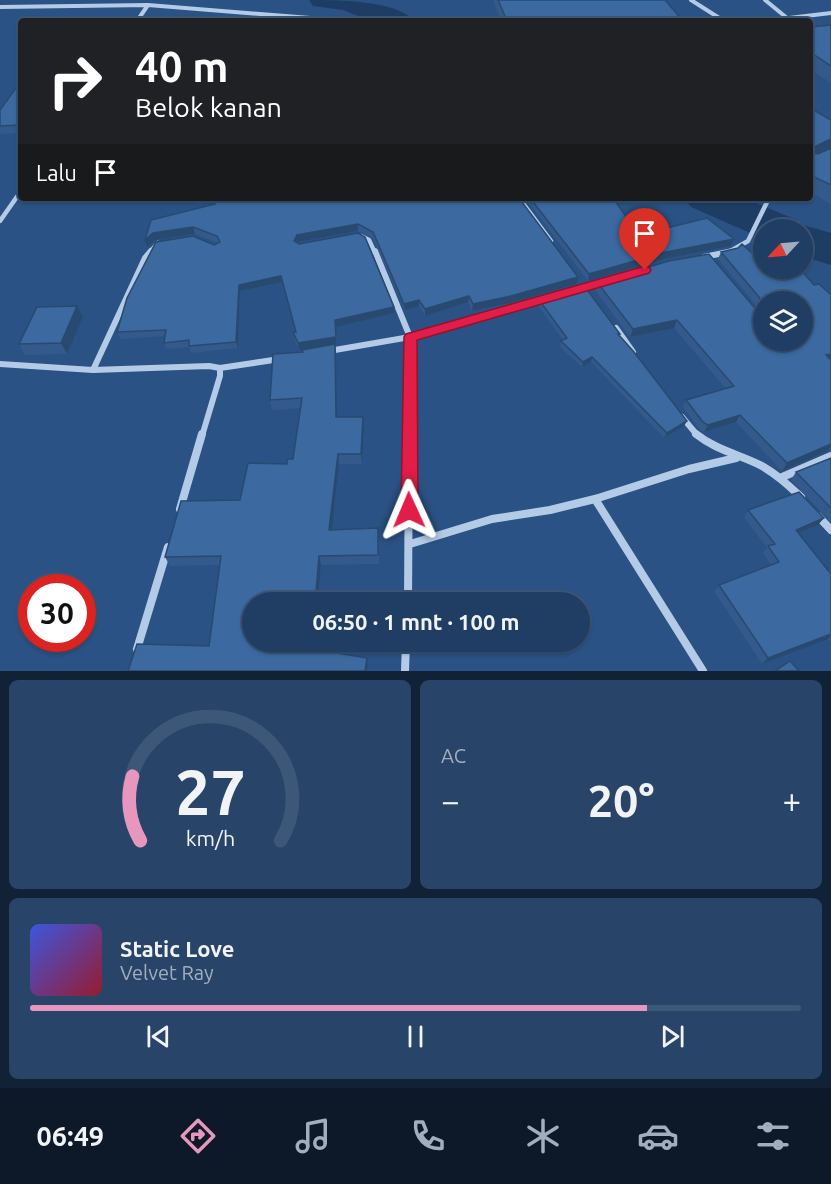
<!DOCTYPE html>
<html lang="id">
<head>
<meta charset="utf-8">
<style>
	body { margin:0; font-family:Ubuntu,sans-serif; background:#284569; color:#f1f3f6; height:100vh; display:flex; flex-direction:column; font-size:22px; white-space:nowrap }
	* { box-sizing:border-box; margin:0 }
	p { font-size:20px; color:#a2aebe }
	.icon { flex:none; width:33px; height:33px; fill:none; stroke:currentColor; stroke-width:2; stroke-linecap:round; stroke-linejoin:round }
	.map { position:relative; height:671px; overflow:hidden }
	.drawer { display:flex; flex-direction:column; gap:9px; padding:9px; background:#122236; flex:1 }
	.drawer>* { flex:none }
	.hud { position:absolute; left:18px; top:18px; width:795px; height:183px; border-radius:6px; box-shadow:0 2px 4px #0004,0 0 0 2px #3d5778; background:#202124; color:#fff; overflow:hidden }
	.needle { width:39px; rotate:244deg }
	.buttons { position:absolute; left:753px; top:219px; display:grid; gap:12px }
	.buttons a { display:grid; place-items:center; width:60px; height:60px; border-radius:50%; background:#203e63; box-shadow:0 2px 4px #0004,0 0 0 2px #3d5778; font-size:30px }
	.speed { position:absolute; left:18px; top:574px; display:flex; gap:12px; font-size:30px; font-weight:700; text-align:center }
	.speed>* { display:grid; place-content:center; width:78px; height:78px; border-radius:50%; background:#203e63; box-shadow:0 2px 4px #0004,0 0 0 2px #3d5778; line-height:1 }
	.speed .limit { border:9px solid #d22; background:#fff; color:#111 }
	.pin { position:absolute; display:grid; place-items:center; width:51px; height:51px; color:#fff; margin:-62px -26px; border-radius:50% 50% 50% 0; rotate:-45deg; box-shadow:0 0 6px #0007 }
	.pin .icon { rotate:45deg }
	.me { position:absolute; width:66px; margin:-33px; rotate:359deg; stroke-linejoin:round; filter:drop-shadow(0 0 4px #0008) }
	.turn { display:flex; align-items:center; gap:21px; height:126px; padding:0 18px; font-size:27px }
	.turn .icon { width:78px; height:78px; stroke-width:2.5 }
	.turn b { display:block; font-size:42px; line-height:51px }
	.then { display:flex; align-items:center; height:57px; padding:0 18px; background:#0003; gap:12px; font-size:22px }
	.big { font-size:45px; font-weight:600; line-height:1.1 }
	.drawer .card { flex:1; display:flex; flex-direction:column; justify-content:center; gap:9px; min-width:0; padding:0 21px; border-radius:9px; background:#284569 }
	.drawer .dial { align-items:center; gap:0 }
	.dial svg { height:156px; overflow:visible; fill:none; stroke:#3d5778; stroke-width:7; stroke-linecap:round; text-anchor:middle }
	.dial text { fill:#f1f3f6; stroke:none }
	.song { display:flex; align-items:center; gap:18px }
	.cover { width:72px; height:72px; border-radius:9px; background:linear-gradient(135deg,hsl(230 70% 55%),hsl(350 70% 35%)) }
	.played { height:6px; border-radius:3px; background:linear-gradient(90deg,#e797bd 80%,#3d5778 80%) }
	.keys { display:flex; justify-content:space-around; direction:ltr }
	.heat { display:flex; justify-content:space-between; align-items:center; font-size:33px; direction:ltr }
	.drawer .tiles { flex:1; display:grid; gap:9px; grid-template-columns:1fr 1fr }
	.card:last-child { grid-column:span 2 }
	.trip { position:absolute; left:242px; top:592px; width:348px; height:60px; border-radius:30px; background:#203e63; box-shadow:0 2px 4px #0004,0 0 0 2px #3d5778; font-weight:600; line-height:60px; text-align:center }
	.tab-bar { display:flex; height:96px; justify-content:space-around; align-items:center; background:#0d1928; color:#a2aebe }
	.tab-bar .icon { width:42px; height:42px }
	.tab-bar .current { color:#e797bd }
	.tab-bar b { font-size:27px; color:#f1f3f6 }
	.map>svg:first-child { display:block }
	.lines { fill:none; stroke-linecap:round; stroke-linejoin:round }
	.river { fill:#1e3d65; fill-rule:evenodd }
	.minor-far3 { stroke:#b4cbe7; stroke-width:4 }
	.minor-far2 { stroke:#b4cbe7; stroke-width:4.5 }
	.minor-far1 { stroke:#b4cbe7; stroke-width:6 }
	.minor { stroke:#b4cbe7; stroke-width:8 }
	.wall { fill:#335a8a }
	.shaded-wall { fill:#294a70 }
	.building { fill:#3b69a0; stroke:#294a70; stroke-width:1.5 }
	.route { fill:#e11d48; stroke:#92132f; stroke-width:1.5 }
</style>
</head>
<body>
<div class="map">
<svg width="831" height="671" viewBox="0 0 831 671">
	<rect width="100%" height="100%" fill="#2a5284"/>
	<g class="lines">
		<!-- river -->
		<path class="river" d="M 309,0 C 336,0 397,0 414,21 L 371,21 L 343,10 L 313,6 Z
			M 684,198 L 744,198 L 797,220 L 800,224 L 831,233 L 831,265 L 802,256 L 802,230 L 764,230 L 764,239 L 691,207 Z"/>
		<!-- minor-far3 -->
		<path class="minor-far3" d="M 691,0 L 724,21
			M 765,0 L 787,18
			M 0,7 L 148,5 L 348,21
			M 137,21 L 148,5
			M 764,21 L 831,13"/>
		<!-- minor-far2 -->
		<path class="minor-far2" d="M 519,198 L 551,241
			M 0,221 L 21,191
			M 361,236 L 369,240 L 375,253
			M 149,253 L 158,243
			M 727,253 L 748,241 L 769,198"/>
		<!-- minor-far1 -->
		<path class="minor-far1" d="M 375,251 L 410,337 L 409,436
			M 704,257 L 733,251
			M 579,289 L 604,282
			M 616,328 L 633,352
			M 329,351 L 410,337 L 546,299
			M 0,364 L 93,370 L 209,366 L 220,368 L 280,359
			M 93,370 L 145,258 L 151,251
			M 682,417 L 698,436
			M 202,436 L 220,376 L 220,368"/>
		<!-- minor -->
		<path class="minor" d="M 696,434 C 716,450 738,454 760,465 C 775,473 788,485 801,497
			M 780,478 L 831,456
			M 595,499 L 703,671
			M 180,509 L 202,434
			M 818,516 L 831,530
			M 410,544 L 492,519 L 550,510 L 595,499 L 689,469 L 736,458
			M 408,603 L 409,434
			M 137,649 L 168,547
			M 405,671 L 406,642"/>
	</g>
	<!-- wall -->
	<path class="wall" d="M 493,0 L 665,0 L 683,21 L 501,21 Z
		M 831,25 L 831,83 L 810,69 L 810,27 Z
		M 21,81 L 21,133 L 0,134 L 0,110 Z
		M 810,108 L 831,120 L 831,204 L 810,192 Z
		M 213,198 L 519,198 L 577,284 L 510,303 L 472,311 L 468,302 L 425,316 L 419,306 L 405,310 L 373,238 L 358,231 L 298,242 L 297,243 L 394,307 L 394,313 L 336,327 L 336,344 L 299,350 L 294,339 L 293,332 L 295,332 L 282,282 L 240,291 L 238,348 L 191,353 L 189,347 L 167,349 L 164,343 L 165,336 L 120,339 L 117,332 L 214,245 L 218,243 L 195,234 L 155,240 L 147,247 L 145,240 L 215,205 Z
		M 525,198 L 613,198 L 634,228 L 667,228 L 734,239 L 731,246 L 664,259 L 588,281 Z
		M 721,252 L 831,360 L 831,451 L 829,450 L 782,471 L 736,422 L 704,432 L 699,429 L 683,407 L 686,400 L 726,389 L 674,328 L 630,337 L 595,290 L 597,282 L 764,319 L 802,340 L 764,302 L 764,315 L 718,259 Z
		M 539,300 L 620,336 L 684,426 L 664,438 L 591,362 L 582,367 L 560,347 L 561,341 L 563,340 L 538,306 Z
		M 77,306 L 83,317 L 67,354 L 25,355 L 19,344 Z
		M 335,344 L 336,354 L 337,417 L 363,417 L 364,427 L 362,464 L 339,464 L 332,530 L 379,537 L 379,564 L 321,565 L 315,650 L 367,658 L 368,666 L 367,671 L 128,671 L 209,646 L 220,565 L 170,566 L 165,557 L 293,459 L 301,408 L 272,410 L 270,400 L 303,352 L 302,350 Z
		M 831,458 L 831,520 L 830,521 L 791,480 L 796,472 Z
		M 748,510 L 818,525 L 798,533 L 831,575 L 831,643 L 828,639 L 762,664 L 714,591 L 719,585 L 771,565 L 763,553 L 767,548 L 744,517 Z"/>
	<!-- shaded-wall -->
	<path class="shaded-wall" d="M 831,139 L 831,147 L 830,150 L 810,159 L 814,147 Z
		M 358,224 L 358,231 L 298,242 L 295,247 L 294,241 L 297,235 Z
		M 193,227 L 195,234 L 155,240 L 147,247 L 145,240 L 153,233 Z
		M 734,239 L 731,246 L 664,259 L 588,281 L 589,274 L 666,252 Z
		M 281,276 L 282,282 L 240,291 L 238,348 L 236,342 L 239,285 Z
		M 578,277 L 577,284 L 510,303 L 472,311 L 473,304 Z
		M 469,296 L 468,302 L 425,316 L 425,309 Z
		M 419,300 L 419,306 L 405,310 L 404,304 Z
		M 77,306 L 83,317 L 67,354 L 61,343 Z
		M 394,307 L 394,313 L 336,327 L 336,344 L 299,350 L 298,343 L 335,320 Z
		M 677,320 L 674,328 L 630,337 L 633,329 Z
		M 335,344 L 336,354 L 337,426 L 336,417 Z
		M 831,354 L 831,360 L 826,355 Z
		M 592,357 L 591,362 L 582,367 L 583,362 Z
		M 740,415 L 736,422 L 704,432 L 708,425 Z
		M 363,417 L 364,427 L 362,464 L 361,454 Z
		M 687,421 L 684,426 L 664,438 L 667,433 Z
		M 831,444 L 831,447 L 829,450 L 782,471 L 787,463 Z
		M 338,454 L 339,464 L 331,539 L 329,530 Z
		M 824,518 L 818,525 L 790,536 L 796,530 Z
		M 319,556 L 321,565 L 318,603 L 315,603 Z
		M 831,634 L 831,636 L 828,639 L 762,664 L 768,658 Z
		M 313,642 L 315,642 L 314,657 L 312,649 Z
		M 367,658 L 368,666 L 367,671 L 365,671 Z"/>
	<!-- building -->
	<path class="building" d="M 498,0 L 665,0 L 683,21 L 507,21 Z
		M 831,25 L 831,66 L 810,52 L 810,27 Z
		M 21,81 L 21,125 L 0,126 L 0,110 Z
		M 810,108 L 831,120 L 831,139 L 814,147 L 813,153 L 818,154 L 831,148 L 831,185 L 810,175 Z
		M 213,198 L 519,198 L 578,277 L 511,296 L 473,304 L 469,296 L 425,309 L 419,300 L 404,304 L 373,232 L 358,224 L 297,235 L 294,241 L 299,244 L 358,233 L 365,237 L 394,307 L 335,320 L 336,337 L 298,343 L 293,332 L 296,332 L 281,276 L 239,285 L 236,342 L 189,346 L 189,340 L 164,343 L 166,330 L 117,332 L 127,298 L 156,242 L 193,236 L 214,245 L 220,242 L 217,236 L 193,227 L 153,233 L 145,240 L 151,220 L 215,204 Z
		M 530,198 L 613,198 L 634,228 L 662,222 L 667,228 L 707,218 L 734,239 L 666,252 L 589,274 Z
		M 742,244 L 754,255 L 764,254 L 764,268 L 799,268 L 814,285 L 819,284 L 831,295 L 831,354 L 826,355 L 831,360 L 831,444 L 787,463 L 740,415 L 708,425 L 703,422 L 686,400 L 734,386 L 677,320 L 633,329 L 597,282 L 669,261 L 709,254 L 764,319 L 764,340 L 802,340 L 802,302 L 764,302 L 764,303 L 721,252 L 738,248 Z
		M 585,287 L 620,334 L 618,334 L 634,352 L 687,421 L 667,433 L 592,357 L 583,362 L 561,341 L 567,338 L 539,300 Z
		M 77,306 L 61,343 L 19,344 L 37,307 Z
		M 335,344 L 336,417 L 363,417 L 361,454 L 338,454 L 329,530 L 378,528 L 378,555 L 319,556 L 315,603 L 252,603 L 252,642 L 313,642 L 312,649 L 367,658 L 365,671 L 128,671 L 137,644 L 209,646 L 221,556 L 165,557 L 181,501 L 240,500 L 248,463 L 287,464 L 287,459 L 293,459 L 302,398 L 270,400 L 273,354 L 303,352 L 302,350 Z
		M 831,458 L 831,508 L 796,472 Z
		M 799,492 L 824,518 L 796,530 L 831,574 L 831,634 L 768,658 L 719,585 L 779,562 L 768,546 L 775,544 L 748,510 Z
		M 790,661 L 799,671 L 775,671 Z"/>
	<!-- route -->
	<path class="route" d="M 645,266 L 649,267 L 651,270 L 649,273 L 417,340 L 418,510 L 415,515 L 409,517 L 403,515 L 401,510 L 404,337 L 406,334 Z"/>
</svg>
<div class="buttons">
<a><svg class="needle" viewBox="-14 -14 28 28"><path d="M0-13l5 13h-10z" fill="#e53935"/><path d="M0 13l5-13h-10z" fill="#a2aebe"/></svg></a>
<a><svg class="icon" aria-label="layers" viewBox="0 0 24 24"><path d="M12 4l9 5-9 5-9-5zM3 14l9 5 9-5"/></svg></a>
</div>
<div class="speed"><div class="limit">30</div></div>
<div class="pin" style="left:645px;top:270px;background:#d93025"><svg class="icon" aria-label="arrive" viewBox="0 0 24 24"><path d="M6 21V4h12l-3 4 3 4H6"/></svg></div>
<svg class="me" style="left:409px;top:510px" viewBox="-20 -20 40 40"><path d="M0-17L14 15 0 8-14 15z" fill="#e11d48" stroke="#fff" stroke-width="4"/></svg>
<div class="trip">06:50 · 1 mnt · 100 m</div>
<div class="hud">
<div class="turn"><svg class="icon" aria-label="right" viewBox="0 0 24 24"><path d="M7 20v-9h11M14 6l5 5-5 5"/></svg><div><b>40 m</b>Belok kanan</div></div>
<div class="then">Lalu<svg class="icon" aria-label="arrive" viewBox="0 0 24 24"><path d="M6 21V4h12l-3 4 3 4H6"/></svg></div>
</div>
</div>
<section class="drawer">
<div class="tiles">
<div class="card dial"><svg viewBox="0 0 100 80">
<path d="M14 69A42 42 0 1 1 86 69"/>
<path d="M14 69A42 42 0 0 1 10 36" stroke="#e797bd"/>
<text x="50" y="56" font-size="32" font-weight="700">27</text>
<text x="50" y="72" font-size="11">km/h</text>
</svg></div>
<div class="card"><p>AC</p>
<div class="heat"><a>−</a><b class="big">20°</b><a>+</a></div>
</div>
<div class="card">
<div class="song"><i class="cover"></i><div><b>Static Love</b><p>Velvet Ray</p></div></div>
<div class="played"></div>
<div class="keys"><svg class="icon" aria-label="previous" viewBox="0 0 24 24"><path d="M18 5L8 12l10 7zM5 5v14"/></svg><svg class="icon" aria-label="pause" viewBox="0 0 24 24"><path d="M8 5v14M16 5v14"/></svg><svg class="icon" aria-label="next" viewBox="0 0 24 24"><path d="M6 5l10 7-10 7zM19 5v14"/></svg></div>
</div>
</div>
</section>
<nav class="tab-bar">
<b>06:49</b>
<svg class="icon current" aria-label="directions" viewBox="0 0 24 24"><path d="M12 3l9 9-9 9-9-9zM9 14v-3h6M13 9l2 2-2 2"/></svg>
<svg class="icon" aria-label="music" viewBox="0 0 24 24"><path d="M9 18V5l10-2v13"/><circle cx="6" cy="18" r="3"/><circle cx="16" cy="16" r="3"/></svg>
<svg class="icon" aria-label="phone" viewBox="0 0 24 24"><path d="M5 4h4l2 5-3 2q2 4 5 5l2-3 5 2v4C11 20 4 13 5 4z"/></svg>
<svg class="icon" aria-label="climate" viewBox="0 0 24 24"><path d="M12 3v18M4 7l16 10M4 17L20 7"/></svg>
<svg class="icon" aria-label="car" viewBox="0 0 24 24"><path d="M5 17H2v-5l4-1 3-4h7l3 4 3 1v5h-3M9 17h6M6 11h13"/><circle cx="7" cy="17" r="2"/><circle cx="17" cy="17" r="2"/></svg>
<svg class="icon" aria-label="filters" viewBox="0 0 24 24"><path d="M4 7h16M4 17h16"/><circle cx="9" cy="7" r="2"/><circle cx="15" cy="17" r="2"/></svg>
</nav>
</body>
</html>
